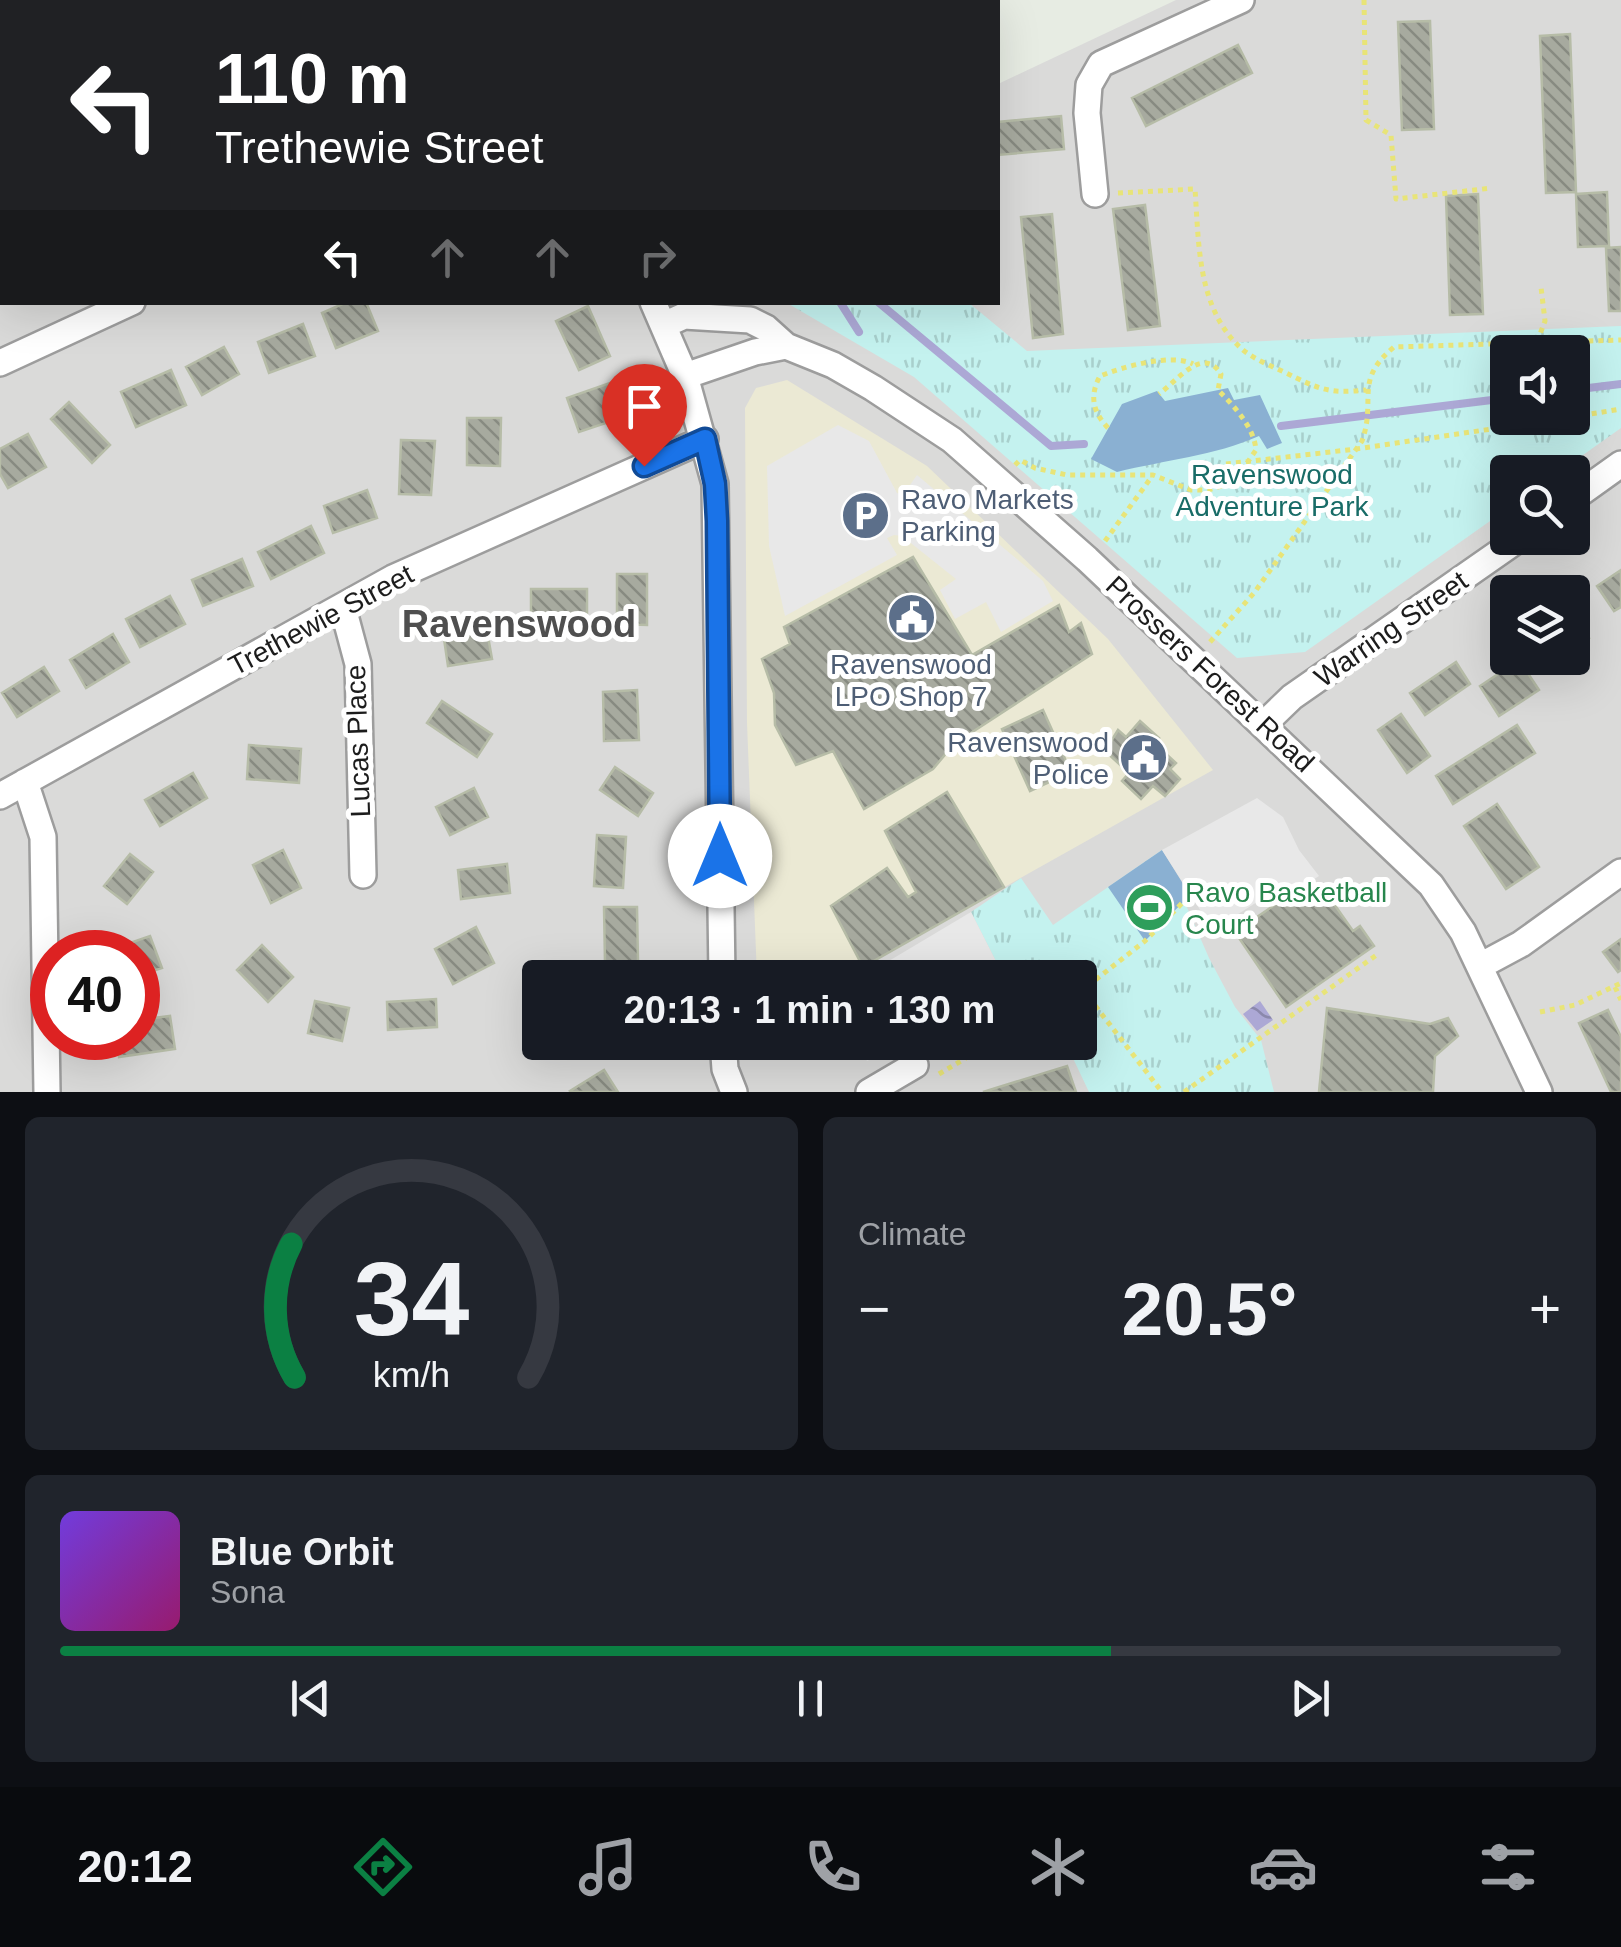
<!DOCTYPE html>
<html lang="en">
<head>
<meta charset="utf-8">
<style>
	body { margin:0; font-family:Helvetica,sans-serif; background:#20242c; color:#f1f3f6; height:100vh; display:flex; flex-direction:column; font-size:38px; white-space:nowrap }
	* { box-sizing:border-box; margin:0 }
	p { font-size:32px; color:#9ea1a6 }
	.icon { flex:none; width:55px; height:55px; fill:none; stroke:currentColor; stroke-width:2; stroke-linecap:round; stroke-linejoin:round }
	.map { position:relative; height:1092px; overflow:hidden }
	.sheet { display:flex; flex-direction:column; gap:25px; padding:25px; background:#0d0f14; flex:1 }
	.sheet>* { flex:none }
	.banner { position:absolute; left:0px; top:0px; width:1000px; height:305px; box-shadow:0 10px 40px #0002; background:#202124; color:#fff; overflow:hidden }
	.controls { position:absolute; left:1490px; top:335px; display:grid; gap:20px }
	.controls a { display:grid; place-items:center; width:100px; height:100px; border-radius:10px; background:#171b24; box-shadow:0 10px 40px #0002; font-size:50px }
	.speed { position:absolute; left:30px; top:930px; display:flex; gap:20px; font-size:50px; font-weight:700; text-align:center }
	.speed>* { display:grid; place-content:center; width:130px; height:130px; border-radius:50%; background:#171b24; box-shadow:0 10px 40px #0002; line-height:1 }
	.speed .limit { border:15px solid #d22; background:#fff; color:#111 }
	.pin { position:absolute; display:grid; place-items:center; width:85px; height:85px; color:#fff; margin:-102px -42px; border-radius:50% 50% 50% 0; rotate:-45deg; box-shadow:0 0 10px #0007 }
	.pin .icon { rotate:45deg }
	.me { position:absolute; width:110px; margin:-55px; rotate:0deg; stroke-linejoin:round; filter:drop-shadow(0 0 8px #0008) }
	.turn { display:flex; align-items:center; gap:35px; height:210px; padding:0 50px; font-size:45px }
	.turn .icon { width:130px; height:130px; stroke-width:2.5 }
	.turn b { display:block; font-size:70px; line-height:85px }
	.lanes { display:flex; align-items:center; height:95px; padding:0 50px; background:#0003; justify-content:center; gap:50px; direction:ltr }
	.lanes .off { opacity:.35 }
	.big { font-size:75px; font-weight:700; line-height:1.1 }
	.sheet .tile { flex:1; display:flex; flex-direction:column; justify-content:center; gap:15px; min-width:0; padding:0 35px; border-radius:15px; background:#20242c }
	.sheet .dial { align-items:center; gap:0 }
	.dial svg { height:260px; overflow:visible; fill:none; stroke:#363941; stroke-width:7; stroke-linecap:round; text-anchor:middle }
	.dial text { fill:#f1f3f6; stroke:none }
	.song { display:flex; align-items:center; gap:30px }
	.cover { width:120px; height:120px; border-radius:15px; background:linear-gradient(135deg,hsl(260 70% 55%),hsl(320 70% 35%)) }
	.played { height:10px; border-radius:5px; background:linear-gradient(90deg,#0b8043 70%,#363941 70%) }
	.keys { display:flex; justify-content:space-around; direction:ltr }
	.heat { display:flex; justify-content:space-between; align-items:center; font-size:55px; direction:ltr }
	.sheet .tiles { flex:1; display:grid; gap:25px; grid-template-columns:1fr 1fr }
	.tile:last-child { grid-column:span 2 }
	.trip { position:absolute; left:522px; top:960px; width:575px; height:100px; border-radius:10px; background:#171b24; box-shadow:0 10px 40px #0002; font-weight:700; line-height:100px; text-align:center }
	.tabs { display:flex; height:160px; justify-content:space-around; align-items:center; background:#090b0e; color:#9ea1a6 }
	.tabs .icon { width:70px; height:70px }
	.tabs .on { color:#0b8043 }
	.tabs b { font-size:45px; color:#f1f3f6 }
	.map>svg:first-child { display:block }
	.residential { fill:#dadad9; fill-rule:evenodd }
	.commercial { fill:#ebe9d4 }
	.park { fill:url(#park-tufts); fill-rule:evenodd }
	.pitch { fill:#8ab0d2 }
	.parking { fill:#e8e8e8 }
	.water { fill:url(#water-waves) }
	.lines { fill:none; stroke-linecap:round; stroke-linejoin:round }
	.stream { stroke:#aca8d5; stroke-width:8 }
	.building { fill:url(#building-back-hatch); stroke:#b6bca7; stroke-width:2.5 }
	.minor-casing { stroke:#9d9d9d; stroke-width:30 }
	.path { stroke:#e8e478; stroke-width:5; stroke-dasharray:5 5; stroke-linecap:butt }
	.minor { stroke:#fff; stroke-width:25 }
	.route-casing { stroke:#114b97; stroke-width:25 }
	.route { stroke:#1a73e8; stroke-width:18 }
	.labels { text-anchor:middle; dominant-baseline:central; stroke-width:10; stroke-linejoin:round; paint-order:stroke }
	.park-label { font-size:28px; fill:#186c67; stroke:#fff }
	.service-label { font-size:28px; fill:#4e5e75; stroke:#fff; text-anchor:start }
	.street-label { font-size:28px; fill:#1c1c1c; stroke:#fff }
	.leisure-label { font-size:28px; fill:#27864d; stroke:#fff; text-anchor:start }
	.district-label { font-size:38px; font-weight:bold; fill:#4f4f4f; stroke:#fff }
</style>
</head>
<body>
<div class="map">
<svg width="1621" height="1092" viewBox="0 0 1621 1092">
	<defs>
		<pattern id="park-tufts" width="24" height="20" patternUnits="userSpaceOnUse" patternTransform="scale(2.5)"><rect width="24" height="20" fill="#c4f2ef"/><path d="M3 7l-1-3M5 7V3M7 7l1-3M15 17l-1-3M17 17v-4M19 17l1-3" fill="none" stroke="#a8cfcc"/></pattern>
		<pattern id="water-waves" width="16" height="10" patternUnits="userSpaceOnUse" patternTransform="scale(2.5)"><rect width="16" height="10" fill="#aca8d5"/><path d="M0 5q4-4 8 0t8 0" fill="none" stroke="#8b88ac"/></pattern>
		<pattern id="building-back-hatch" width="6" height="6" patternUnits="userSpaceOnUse" patternTransform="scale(2.5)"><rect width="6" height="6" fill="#a7aa9f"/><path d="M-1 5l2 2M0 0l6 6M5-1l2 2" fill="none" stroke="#878a81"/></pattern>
	</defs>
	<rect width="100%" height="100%" fill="#e7ece3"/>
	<!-- residential -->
	<path class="residential" d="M 0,0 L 486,2 L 2,2 L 2,302 L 998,302 L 998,84 L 1176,0 L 1621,0 L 1621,1092 L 0,1092 ZM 1508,352 L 1572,352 L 1572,418 L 1508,418 ZM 1508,472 L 1572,472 L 1572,538 L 1508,538 ZM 1508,592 L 1572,592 L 1572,658 L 1508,658 ZM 52,952 L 138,952 L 138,1038 L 52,1038 ZM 540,978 L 1080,978 L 1080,1042 L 540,1042 Z"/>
	<!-- commercial -->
	<path class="commercial" d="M 787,380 L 927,466 L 1108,639 L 1213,770 L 844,977 L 757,977 L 747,723 L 745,408 L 756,388 Z"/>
	<!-- park -->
	<path class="park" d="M 787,303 L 969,303 L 1027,351 L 1621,326 L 1621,428 L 1559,472 L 1508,472 L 1507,509 L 1305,652 L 1237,658 L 914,377 ZM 1508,352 L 1572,352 L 1572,418 L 1508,418 Z
		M 1162,850 L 1209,958 L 1235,1007 L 1261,1040 L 1274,1092 L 1089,1092 L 1071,1054 L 1027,1060 L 1023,1043 L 1080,1042 L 1080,978 L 1004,977 L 971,912 L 1021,878 L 1053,925 Z"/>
	<!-- pitch -->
	<path class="pitch" d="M 1228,388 L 1234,400 L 1260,395 L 1282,443 L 1267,449 L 1259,436 C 1214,456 1165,460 1117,472 L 1091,459 L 1122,404 L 1157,391 L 1165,401 Z
		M 1162,850 L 1190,895 L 1145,941 L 1108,887 Z"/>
	<!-- parking -->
	<path class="parking" d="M 838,425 L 869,441 L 897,493 L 903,495 L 917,475 L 1043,581 L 1053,601 L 1001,632 L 986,602 L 955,619 L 940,590 L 956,579 L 902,536 L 894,535 L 887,538 L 897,555 L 785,616 L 769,546 L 767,466 Z
		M 1257,798 L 1283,817 L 1299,850 L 1319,876 L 1299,889 L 1282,886 L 1213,930 L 1162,850 Z
		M 971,912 L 1004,977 L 862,977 Z
		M 858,1043 L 904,1043 L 867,1061 Z"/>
	<!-- water -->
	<path class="water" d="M 1260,1001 L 1273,1020 L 1257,1031 L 1243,1014 Z"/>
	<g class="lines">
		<!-- stream -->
		<path class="stream" d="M 574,0 L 575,2
			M 840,302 L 859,332
			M 878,302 L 1051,446 L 1084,444
			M 1572,390 L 1621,384
			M 1281,426 L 1508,398"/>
	</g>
	<!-- building -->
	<path class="building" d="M 1430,21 L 1434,129 L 1402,130 L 1398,22 Z
		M 1570,34 L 1576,192 L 1546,193 L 1540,36 Z
		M 1238,45 L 1252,73 L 1146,126 L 1132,98 Z
		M 1061,116 L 1064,149 L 998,155 L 998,122 Z
		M 1607,192 L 1609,246 L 1578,247 L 1576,194 Z
		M 1478,194 L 1483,314 L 1450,315 L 1446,196 Z
		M 1145,205 L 1160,326 L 1128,330 L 1113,209 Z
		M 1052,214 L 1063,334 L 1033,338 L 1021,217 Z
		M 2,238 L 2,294 L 0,295 L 0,239 Z
		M 1621,247 L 1621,311 L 1609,311 L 1606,248 Z
		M 347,302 L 366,302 L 378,331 L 336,348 L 322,313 Z
		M 588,306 L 610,356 L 579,370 L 556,321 Z
		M 303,324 L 315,356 L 269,373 L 258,342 Z
		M 224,347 L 239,374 L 202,395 L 186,367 Z
		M 171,370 L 186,405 L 136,427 L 121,392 Z
		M 624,378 L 636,413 L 579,432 L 567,398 Z
		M 69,402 L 110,445 L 92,463 L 51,419 Z
		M 467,418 L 501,418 L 500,466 L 467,465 Z
		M 28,434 L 46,467 L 8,488 L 0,474 L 0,449 Z
		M 401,440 L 435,441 L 431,495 L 399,494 Z
		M 367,490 L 377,518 L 333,533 L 324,506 Z
		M 311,526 L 324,553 L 271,579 L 258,552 Z
		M 913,557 L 972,655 L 1059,605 L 1069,632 L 1081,623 L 1092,654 L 954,744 L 933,769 L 864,809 L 833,751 L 796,765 L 775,725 L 774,693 L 762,659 L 790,644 L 784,627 Z
		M 242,559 L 253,586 L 203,606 L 192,580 Z
		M 1621,570 L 1621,607 L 1614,611 L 1597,586 Z
		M 617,574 L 647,574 L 647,625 L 617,624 Z
		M 531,589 L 587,589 L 587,629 L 531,629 Z
		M 170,596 L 185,624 L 140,647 L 126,619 Z
		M 1579,612 L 1589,638 L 1572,645 L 1572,614 Z
		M 486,625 L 492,659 L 448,666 L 443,632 Z
		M 113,634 L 129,662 L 86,688 L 70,660 Z
		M 1519,660 L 1539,690 L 1499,716 L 1480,686 Z
		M 1456,662 L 1470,684 L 1425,715 L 1410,693 Z
		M 44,667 L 59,691 L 17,717 L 2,693 Z
		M 637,690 L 639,740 L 604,741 L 603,692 Z
		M 442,701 L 492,734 L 477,757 L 427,723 Z
		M 1043,710 L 1071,772 L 1030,791 L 1002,729 Z
		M 1401,714 L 1430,756 L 1407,773 L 1378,730 Z
		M 1140,721 L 1159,738 L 1154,743 L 1176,763 L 1170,769 L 1180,779 L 1165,796 L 1153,786 L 1141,799 L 1122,781 L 1129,773 L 1105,751 L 1118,730 L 1126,737 Z
		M 1517,725 L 1535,753 L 1453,804 L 1436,776 Z
		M 249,745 L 301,749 L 299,783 L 247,779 Z
		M 615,767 L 653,793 L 638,816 L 600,790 Z
		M 193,773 L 207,798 L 160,826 L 145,800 Z
		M 474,788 L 488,817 L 450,835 L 436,807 Z
		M 947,792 L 1004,887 L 863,967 L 831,906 L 887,868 L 908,897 L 916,892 L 885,831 Z
		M 1497,804 L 1539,867 L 1506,889 L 1464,826 Z
		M 597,835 L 626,837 L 623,888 L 594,886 Z
		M 283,850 L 301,888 L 271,903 L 253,865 Z
		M 130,854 L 153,872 L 127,904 L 104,886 Z
		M 507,864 L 510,893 L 461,899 L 458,870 Z
		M 1320,884 L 1353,931 L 1360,926 L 1374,946 L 1286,1007 L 1235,932 L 1295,891 L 1299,899 Z
		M 604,907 L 637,907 L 638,962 L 605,962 Z
		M 476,927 L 494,963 L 453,984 L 435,949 Z
		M 150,936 L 162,968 L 138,976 L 138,952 L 104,952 Z
		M 1621,939 L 1621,970 L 1618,972 L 1603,952 Z
		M 262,945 L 293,977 L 268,1002 L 237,970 Z
		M 436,999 L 437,1027 L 388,1030 L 387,1002 Z
		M 315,1001 L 349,1008 L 342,1041 L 308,1033 Z
		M 1327,1008 L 1430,1024 L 1448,1018 L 1458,1036 L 1435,1056 L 1433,1092 L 1319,1092 Z
		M 1608,1010 L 1621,1037 L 1621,1092 L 1611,1092 L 1579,1023 Z
		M 170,1016 L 175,1049 L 119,1057 L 117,1038 L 138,1038 L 138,1020 Z
		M 1067,1066 L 1076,1092 L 983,1092 Z
		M 604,1070 L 618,1092 L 571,1092 L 570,1091 Z"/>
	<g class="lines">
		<defs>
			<path id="minor" d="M 519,0 L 520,2
				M 1095,194 L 1087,113 L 1089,85 L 1101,64 L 1241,0
				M 653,302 L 685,376 L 715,484 L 722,978
				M 664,325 L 684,316 L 750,320 L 766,328 L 786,346 L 833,365 L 873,388 L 952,440 L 1087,559 L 1431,885 L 1463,932 L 1539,1092
				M 0,363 L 132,302
				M 685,376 L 755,352 L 786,346
				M 1572,499 L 1621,464
				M 343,608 L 358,664 L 363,875
				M 1264,724 L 1292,697 L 1520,538
				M 25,782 L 43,837 L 47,1092
				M 0,796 L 393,578 L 705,439
				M 1480,966 L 1521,944 L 1621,872
				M 723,1042 L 725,1069 L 734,1092
				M 869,1092 L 915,1065"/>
		</defs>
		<!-- minor casing -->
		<use href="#minor" class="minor-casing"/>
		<!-- path -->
		<path class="path" d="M 1364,0 L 1366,120 L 1391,135 L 1396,199 L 1492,188
			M 1118,193 L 1195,189 C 1199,244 1197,310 1243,350 C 1254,359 1271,366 1284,372 C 1319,389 1327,394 1366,390
			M 1537,342 L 1545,321 L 1541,287
			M 1572,417 L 1621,409
			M 1108,428 C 1093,412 1089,396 1100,376 C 1122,367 1171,353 1193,364
			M 1226,464 L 1356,449 L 1566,418
			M 1015,465 L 1020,460 L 1035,468 L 1067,475 L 1153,475 L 1191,490 L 1208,490 L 1225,485 L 1238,476 L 1256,450 C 1254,427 1234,406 1218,390 L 1221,374 C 1203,345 1177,381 1159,394
			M 1105,541 L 1153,475
			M 1210,642 L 1254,593 L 1362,441 C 1377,399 1353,381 1394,347 L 1621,340
			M 1615,987 L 1621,1000
			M 1083,990 L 1162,1092
			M 1080,992 L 1145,941 L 1190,895
			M 1540,1012 L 1575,1005 L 1621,983
			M 939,1074 L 993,1042
			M 1184,1092 L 1378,954"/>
		<!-- minor -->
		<use href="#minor" class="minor"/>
	</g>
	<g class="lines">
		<defs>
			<path id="route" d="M 644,466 L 705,439 L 715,484 L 717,521 L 720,856"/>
		</defs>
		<!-- route casing -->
		<use href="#route" class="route-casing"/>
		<!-- route -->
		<use href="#route" class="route"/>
	</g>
	<!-- icons -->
	<defs>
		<symbol id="parking-disc" viewBox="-11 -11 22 22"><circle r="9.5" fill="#5c6f8a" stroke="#fff"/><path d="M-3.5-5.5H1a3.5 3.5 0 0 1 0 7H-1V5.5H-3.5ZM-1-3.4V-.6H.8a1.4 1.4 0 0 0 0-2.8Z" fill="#fff"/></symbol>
		<symbol id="civic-disc" viewBox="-11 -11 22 22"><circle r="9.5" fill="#5c6f8a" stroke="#fff"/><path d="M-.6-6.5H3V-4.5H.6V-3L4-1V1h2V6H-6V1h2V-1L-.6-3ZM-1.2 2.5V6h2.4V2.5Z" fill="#fff"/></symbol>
		<symbol id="stadium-disc" viewBox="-11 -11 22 22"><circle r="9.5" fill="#2e9e5b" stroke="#fff"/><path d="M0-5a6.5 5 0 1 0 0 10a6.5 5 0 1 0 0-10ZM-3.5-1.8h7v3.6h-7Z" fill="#fff"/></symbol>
	</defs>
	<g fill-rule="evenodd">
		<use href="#parking-disc" x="838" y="488" width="55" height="55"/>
		<use href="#civic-disc" x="884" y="590" width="55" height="55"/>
		<use href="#civic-disc" x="1116" y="730" width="55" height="55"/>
		<use href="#stadium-disc" x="1122" y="880" width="55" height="55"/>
	</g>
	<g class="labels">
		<!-- park labels -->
		<g class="park-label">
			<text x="1272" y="474">Ravenswood<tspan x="1272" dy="32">Adventure Park</tspan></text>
		</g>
		<!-- service labels -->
		<g class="service-label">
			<text x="901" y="499">Ravo Markets<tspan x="901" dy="32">Parking</tspan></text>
			<text x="911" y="664" text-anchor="middle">Ravenswood<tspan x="911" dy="32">LPO Shop 7</tspan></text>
			<text x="1109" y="742" text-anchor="end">Ravenswood<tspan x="1109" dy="32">Police</tspan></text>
		</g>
		<!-- street labels -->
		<g class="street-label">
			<text transform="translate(321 620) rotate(-28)">Trethewie Street</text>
			<text transform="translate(1391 629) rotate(-35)">Warring Street</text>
			<text transform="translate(1210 674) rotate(43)">Prossers Forest Road</text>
			<text transform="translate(358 741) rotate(-92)">Lucas Place</text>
		</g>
		<!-- leisure labels -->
		<g class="leisure-label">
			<text x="1185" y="892">Ravo Basketball<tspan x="1185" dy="32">Court</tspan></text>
		</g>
		<!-- district labels -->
		<g class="district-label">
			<text x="519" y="624">Ravenswood</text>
		</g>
	</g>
</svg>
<div class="controls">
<a><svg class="icon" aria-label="sound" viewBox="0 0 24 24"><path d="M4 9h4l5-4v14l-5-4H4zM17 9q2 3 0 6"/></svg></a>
<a><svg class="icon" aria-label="search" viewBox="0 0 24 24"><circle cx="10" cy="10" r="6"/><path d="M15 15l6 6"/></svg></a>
<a><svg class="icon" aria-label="layers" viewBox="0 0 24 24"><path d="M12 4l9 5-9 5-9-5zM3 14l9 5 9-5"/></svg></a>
</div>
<div class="speed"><div class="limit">40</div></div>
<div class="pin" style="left:644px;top:466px;background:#d93025"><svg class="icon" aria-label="arrive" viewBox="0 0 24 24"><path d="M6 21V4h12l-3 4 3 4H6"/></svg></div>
<svg class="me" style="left:720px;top:856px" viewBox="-20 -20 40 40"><circle r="19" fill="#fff"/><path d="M0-13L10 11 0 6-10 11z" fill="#1a73e8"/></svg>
<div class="trip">20:13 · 1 min · 130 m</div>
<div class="banner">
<div class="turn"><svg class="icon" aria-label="left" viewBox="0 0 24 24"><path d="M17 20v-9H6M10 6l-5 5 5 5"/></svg><div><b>110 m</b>Trethewie Street</div></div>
<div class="lanes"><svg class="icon" aria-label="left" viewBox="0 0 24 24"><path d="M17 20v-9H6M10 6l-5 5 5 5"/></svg><svg class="icon off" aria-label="ahead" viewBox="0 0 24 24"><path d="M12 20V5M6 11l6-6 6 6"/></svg><svg class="icon off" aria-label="ahead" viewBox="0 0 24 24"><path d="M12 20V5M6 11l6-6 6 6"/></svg><svg class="icon off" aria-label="right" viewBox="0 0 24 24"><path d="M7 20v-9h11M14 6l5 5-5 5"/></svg></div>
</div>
</div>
<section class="sheet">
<div class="tiles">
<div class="tile dial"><svg viewBox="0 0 100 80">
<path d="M14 69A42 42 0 1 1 86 69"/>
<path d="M14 69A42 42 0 0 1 13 28" stroke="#0b8043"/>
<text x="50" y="56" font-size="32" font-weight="700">34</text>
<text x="50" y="72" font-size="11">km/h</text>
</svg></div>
<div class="tile"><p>Climate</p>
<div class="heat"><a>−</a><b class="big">20.5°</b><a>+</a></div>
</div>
<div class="tile">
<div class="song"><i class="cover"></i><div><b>Blue Orbit</b><p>Sona</p></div></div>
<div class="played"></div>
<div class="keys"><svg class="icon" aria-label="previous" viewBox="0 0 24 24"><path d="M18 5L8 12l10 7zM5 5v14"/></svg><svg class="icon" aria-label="pause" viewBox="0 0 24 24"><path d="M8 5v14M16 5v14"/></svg><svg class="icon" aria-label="next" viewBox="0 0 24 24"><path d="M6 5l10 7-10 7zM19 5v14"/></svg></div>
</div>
</div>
</section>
<nav class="tabs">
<b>20:12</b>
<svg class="icon on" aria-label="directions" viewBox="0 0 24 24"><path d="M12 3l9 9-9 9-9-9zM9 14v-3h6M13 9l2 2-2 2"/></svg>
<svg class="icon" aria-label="music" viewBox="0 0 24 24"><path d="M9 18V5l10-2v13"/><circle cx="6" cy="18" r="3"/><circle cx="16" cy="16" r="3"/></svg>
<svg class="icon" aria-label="phone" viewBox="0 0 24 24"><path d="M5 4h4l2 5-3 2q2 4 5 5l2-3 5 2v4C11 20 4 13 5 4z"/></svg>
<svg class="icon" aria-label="climate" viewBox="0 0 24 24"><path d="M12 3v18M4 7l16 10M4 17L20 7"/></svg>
<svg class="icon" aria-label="car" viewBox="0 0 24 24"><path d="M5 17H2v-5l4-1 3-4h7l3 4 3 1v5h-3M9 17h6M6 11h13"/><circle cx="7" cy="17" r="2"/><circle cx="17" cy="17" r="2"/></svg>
<svg class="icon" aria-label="filters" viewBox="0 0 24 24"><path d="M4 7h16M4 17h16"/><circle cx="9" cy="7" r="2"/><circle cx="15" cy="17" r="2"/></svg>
</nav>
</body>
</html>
